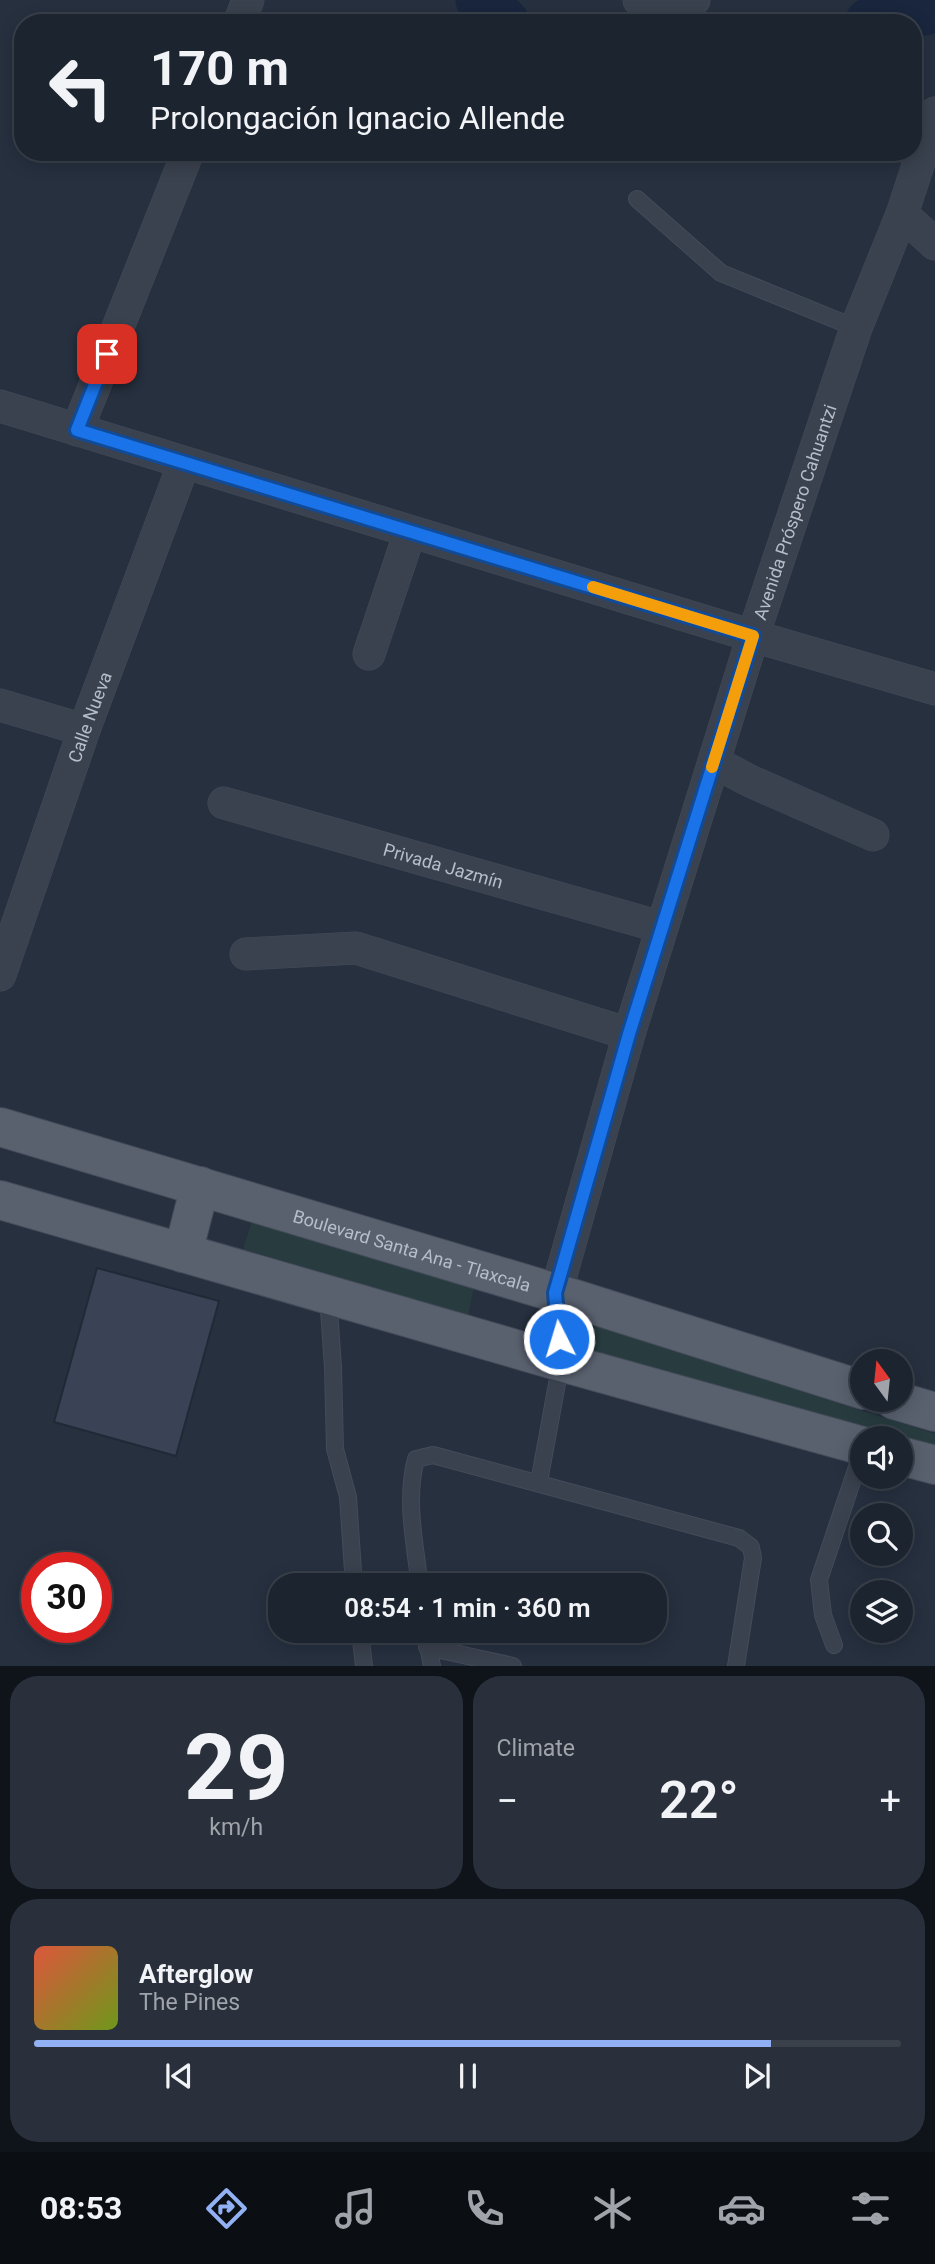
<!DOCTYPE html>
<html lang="en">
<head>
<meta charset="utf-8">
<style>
	body { margin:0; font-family:Roboto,sans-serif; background:#29303b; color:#f1f3f6; height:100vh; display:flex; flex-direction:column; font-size:26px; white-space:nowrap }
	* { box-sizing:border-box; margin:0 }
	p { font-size:23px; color:#a0a4aa }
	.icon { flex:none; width:38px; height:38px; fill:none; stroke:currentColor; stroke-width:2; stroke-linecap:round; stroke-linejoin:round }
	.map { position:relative; height:1666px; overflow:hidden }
	.side { display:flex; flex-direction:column; gap:10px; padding:10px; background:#0f141a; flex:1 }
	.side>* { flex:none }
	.guide { position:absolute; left:14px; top:14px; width:908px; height:147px; border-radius:28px; box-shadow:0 4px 18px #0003,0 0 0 2px #3a414b; background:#1c242f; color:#f1f3f6; overflow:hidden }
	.needle { width:46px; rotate:345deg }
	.tools { position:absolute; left:850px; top:1349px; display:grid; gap:14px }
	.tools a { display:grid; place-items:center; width:63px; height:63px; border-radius:50%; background:#1c242f; box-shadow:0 4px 18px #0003,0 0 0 2px #3a414b; font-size:35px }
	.speed { position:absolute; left:21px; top:1552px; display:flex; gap:14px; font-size:35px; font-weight:700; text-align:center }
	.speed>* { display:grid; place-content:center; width:91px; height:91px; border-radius:50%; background:#1c242f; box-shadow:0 4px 18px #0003,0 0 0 2px #3a414b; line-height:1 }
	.speed .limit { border:10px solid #d22; background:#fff; color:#111 }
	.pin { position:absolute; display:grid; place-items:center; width:60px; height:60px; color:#fff; margin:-30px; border-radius:14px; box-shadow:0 4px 10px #0006 }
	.me { position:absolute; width:77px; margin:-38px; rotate:355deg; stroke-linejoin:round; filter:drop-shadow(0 0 5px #0008) }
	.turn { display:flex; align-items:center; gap:24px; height:147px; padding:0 21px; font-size:32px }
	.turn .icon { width:91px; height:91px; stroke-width:2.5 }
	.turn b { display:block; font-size:49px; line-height:60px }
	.big { font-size:52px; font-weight:600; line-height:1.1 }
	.side .card { flex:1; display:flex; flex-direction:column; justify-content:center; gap:10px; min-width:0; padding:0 24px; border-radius:28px; background:#29303b }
	.side .dial { align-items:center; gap:0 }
	.dial b { font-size:91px; line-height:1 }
	.song { display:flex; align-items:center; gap:21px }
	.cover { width:84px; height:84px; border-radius:10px; background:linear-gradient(135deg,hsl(10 70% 55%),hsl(80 70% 35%)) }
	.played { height:7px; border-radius:4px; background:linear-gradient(90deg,#92b1f4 85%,#3a414b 85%) }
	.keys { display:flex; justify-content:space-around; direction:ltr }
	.heat { display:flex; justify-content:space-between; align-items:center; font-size:38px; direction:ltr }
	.side .tiles { flex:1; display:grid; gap:10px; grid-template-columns:1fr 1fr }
	.card:last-child { grid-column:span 2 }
	.trip { position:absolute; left:268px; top:1573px; width:399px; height:70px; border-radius:28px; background:#1c242f; box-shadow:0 4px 18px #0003,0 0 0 2px #3a414b; font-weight:600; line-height:70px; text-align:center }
	.tab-bar { display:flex; height:112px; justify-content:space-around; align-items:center; background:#0b0e13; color:#a0a4aa }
	.tab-bar .icon { width:49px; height:49px }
	.tab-bar .selected { color:#92b1f4 }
	.tab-bar b { font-size:32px; color:#f1f3f6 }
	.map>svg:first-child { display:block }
	.green { fill:#283c40 }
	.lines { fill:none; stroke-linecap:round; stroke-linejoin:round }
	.river { stroke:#19263d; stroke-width:51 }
	.building { fill:#394355; stroke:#212937; stroke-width:2 }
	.service-casing { stroke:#444b59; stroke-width:18 }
	.minor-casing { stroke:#444b59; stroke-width:33 }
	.primary-casing { stroke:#444b59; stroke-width:40 }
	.service { stroke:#3a424f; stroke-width:16 }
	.minor { stroke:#3a424f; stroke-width:32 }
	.primary { stroke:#59616f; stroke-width:38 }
	.route-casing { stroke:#114b97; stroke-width:18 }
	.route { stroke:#1a73e8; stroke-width:12 }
	.slow { stroke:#f59e0b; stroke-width:12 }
	.labels { text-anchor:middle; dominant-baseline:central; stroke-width:7; stroke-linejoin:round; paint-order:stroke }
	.street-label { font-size:18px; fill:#b7bdca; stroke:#1f2735 }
</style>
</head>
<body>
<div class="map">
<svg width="935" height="1666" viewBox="0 0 935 1666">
	<rect width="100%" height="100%" fill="#26303f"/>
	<!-- green -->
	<path class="green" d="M 252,1221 L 474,1286 L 468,1316 L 243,1249 Z
		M 595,1326 L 935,1434 L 935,1451 L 901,1438 L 892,1438 L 590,1352 Z"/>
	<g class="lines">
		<!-- river -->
		<path class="river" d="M 481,0 L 504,23
			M 870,23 L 935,7"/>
	</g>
	<!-- building -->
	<path class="building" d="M 97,1268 L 219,1301 L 176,1456 L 54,1422 Z"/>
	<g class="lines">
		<defs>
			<path id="service" d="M 637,199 L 721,273 L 856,328
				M 328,1296 L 333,1367 L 335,1449 L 348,1497 L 354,1586
				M 539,1482 L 561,1362
				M 420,1586 C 415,1545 405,1499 416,1459 L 433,1455 L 739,1538 L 751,1547 L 753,1558 L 736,1666
				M 360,1631 L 364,1666
				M 425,1631 L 432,1666
				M 834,1645 L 823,1615 L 819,1580 L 863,1449
				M 427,1647 L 513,1666"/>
			<g id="minor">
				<path d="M 639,0 L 678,3 L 694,0"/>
				<path d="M 239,23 L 248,0"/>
				<path d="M 902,214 L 935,244"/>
				<path d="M 0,406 L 753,636 L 935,689"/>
				<path d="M 77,430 L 188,152"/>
				<path d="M 369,654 L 410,532"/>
				<path d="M 0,705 L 84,730"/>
				<path d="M 714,762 L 750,781 L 873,835"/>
				<path id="s1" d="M 224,803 L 661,927"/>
				<path d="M 246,954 L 356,948 L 629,1034"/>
				<path id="s2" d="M 0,975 L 84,730 L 184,463"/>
				<path id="s3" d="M 561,1362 L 556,1293 L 629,1034 L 753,636 L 856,328 L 902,214 L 935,113"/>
			</g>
			<g id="primary">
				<path id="s4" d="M 0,1127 L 556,1293 L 863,1390"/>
				<path d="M 0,1200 L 561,1362 L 863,1446"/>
				<path d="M 183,1253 L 200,1186"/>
				<path d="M 894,1400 L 935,1412"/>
				<path d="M 901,1456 L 935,1465"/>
			</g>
		</defs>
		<!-- service casing -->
		<use href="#service" class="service-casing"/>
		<!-- minor casing -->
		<use href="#minor" class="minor-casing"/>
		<!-- primary casing -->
		<use href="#primary" class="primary-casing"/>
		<!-- service -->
		<use href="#service" class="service"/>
		<!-- minor -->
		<use href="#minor" class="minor"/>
		<!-- primary -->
		<use href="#primary" class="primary"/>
	</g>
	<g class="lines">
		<defs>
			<path id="route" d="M 107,354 L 77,430 L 753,636 L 629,1034 L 555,1293 L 559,1339"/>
		</defs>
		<!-- route casing -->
		<use href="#route" class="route-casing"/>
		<!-- route -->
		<use href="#route" class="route"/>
		<!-- slow -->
		<path class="slow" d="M 593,587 L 753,636 L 712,767"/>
	</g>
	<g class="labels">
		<!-- street labels -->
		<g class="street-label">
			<text stroke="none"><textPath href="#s3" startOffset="886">Avenida Próspero Cahuantzi</textPath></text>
			<text stroke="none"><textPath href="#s2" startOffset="273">Calle Nueva</textPath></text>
			<text stroke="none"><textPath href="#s1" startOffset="228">Privada Jazmín</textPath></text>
			<text stroke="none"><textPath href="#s4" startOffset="430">Boulevard Santa Ana - Tlaxcala</textPath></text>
		</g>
	</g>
</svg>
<div class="tools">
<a><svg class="needle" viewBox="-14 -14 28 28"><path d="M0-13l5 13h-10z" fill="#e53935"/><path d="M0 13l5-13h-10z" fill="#a0a4aa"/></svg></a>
<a><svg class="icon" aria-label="sound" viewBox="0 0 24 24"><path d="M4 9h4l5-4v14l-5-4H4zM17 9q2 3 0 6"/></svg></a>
<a><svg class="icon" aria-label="search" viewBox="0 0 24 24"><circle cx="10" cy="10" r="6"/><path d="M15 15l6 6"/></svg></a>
<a><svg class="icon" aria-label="layers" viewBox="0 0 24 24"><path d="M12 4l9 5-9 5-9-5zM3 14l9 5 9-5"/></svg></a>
</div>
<div class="speed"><div class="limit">30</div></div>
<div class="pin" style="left:107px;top:354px;background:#d93025"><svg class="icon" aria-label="arrive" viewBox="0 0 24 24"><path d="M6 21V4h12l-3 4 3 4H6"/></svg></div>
<svg class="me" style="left:559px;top:1339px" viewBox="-20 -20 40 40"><circle r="17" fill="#1a73e8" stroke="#fff" stroke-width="3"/><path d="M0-11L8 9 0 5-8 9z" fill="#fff"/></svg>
<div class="trip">08:54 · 1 min · 360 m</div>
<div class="guide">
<div class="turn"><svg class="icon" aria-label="left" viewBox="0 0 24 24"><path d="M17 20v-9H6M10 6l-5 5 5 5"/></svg><div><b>170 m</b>Prolongación Ignacio Allende</div></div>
</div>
</div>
<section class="side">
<div class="tiles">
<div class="card dial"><b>29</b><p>km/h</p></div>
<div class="card"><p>Climate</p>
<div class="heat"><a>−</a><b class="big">22°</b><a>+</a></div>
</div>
<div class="card">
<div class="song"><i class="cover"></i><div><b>Afterglow</b><p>The Pines</p></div></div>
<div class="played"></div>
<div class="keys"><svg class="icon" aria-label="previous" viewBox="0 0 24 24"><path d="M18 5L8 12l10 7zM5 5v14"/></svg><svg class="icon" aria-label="pause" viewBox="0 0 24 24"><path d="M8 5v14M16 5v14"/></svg><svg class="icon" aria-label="next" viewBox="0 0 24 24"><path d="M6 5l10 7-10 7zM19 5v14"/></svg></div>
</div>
</div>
</section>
<nav class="tab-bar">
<b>08:53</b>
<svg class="icon selected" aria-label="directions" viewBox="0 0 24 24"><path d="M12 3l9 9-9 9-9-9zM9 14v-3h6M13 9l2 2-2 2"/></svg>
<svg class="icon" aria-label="music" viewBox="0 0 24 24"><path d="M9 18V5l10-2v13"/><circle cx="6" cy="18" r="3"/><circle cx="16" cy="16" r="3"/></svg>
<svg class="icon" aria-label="phone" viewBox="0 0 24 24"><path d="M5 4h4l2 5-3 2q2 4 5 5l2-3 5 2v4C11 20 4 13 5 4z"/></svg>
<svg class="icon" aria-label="climate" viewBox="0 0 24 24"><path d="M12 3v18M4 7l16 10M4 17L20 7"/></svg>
<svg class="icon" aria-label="car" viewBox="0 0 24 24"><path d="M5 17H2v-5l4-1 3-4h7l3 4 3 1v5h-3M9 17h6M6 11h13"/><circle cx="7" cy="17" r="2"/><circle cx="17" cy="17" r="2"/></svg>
<svg class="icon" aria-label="filters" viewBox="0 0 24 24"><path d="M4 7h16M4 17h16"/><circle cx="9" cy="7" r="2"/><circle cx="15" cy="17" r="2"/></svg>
</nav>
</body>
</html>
